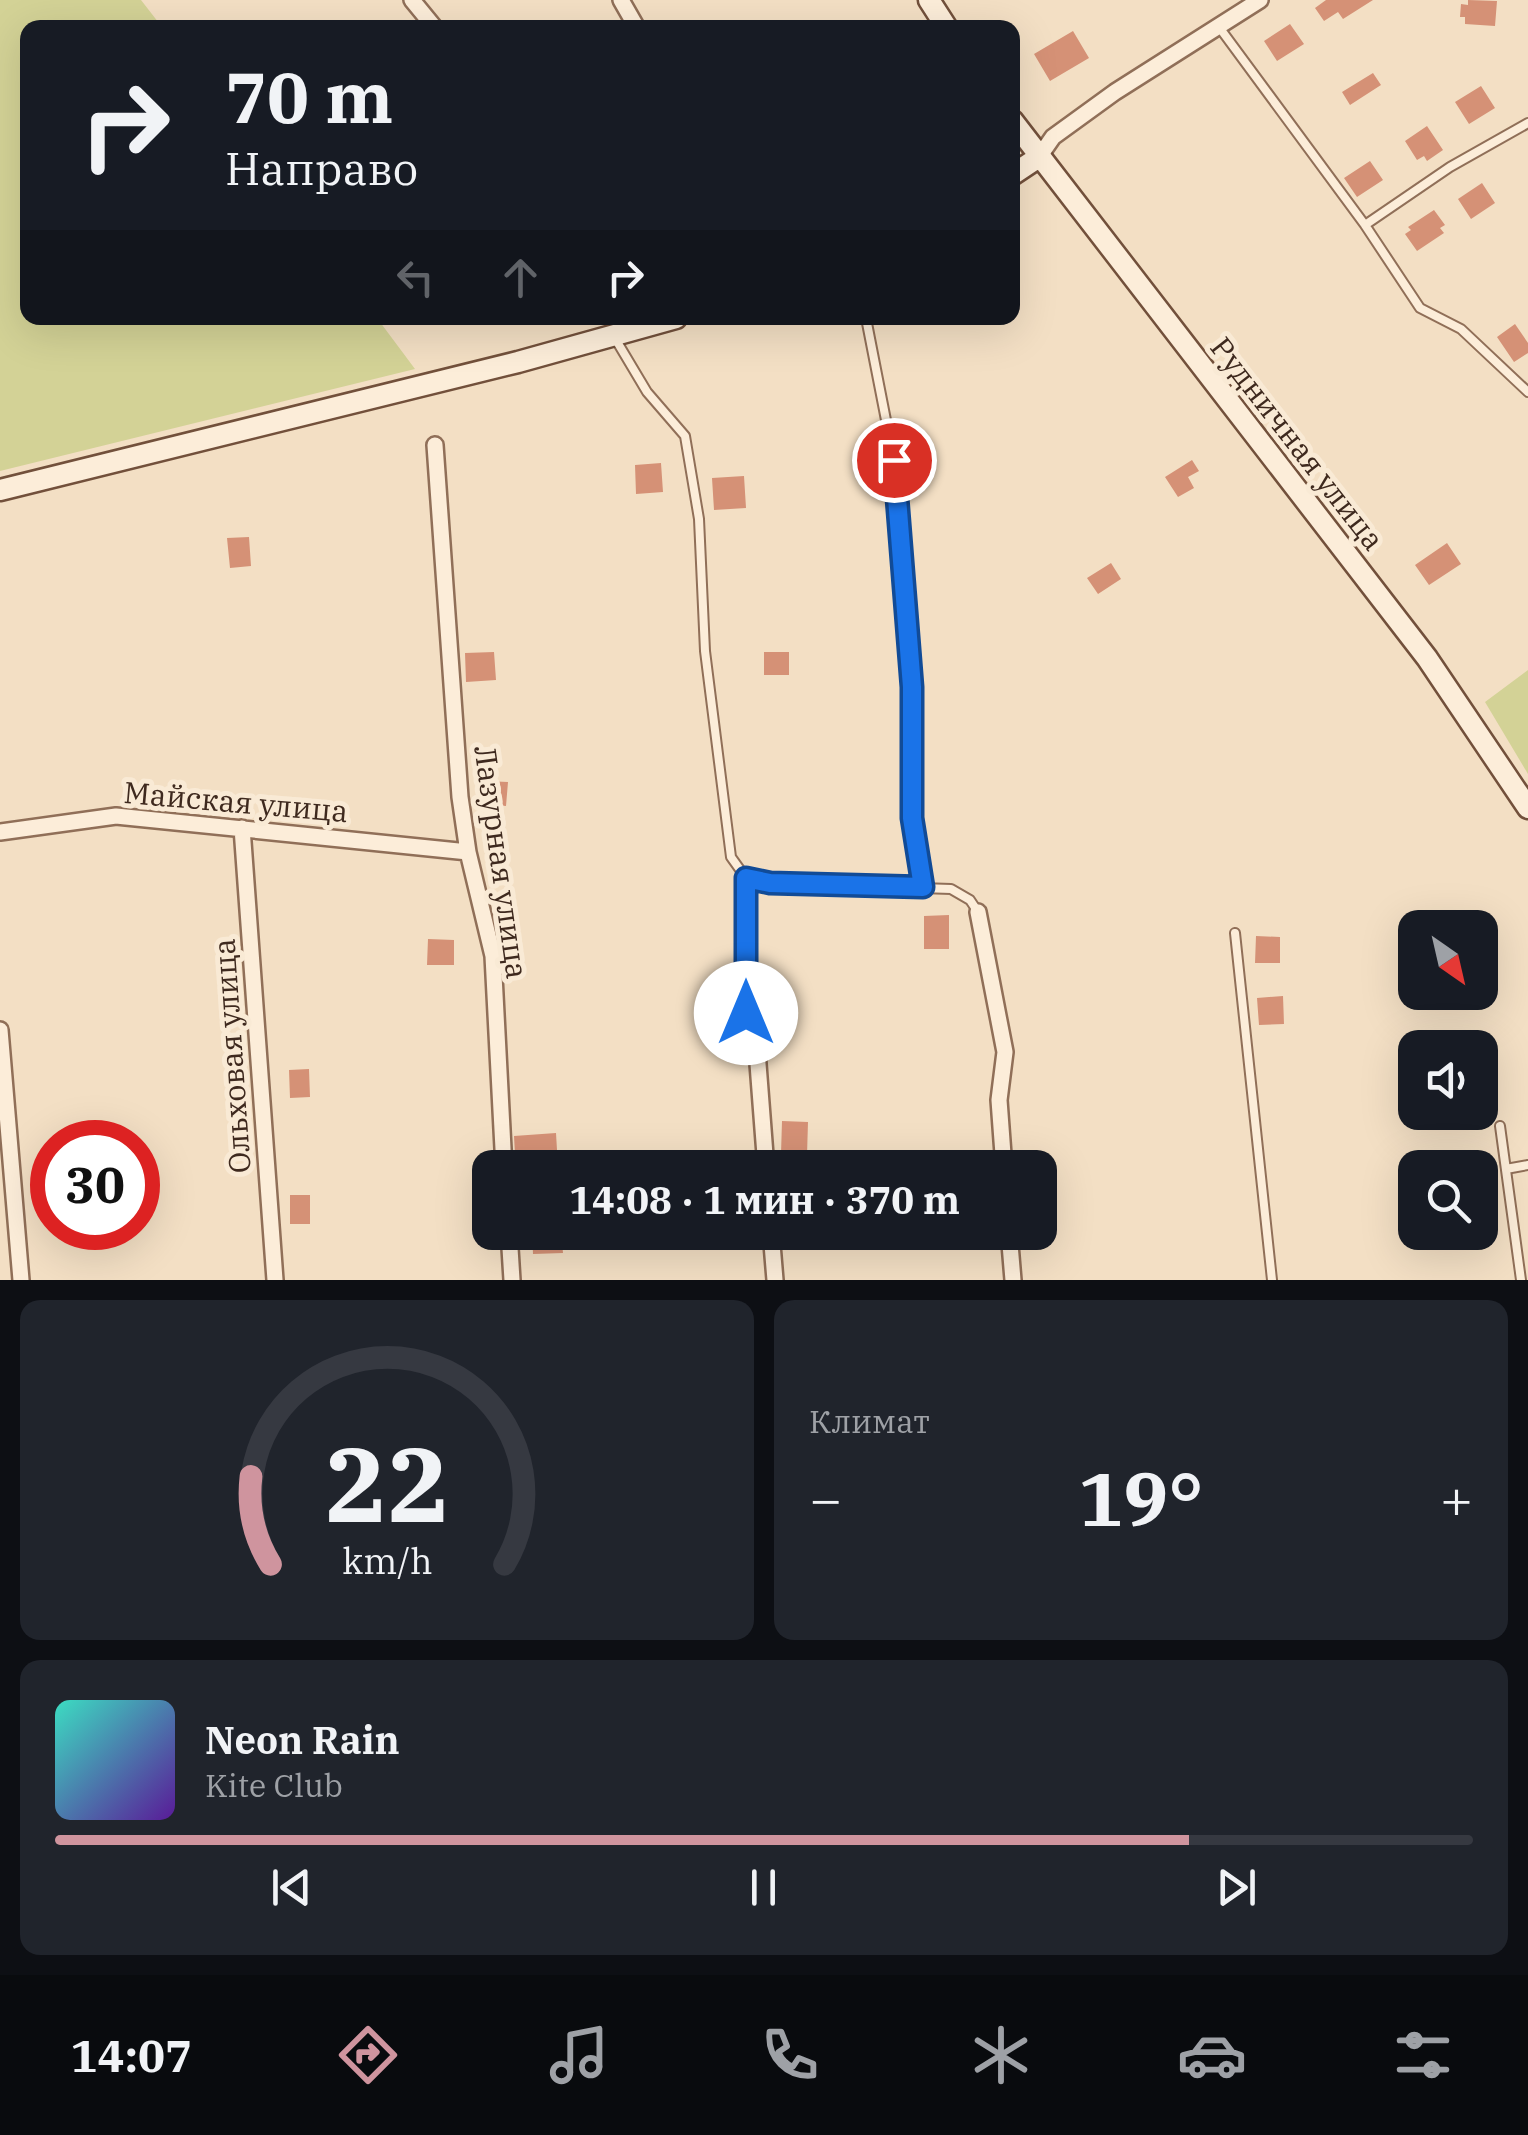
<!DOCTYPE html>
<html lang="ru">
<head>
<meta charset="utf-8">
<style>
	body { margin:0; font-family:"IBM Plex Serif",serif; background:#20242c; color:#f1f3f6; height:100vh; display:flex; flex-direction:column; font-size:38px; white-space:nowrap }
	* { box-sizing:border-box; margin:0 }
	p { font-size:32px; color:#9ea1a6 }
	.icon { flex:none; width:55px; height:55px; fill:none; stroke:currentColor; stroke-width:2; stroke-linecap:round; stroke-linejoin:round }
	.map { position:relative; height:1280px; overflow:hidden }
	.panel { display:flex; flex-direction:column; gap:20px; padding:20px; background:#0d0f14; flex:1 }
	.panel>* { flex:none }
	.top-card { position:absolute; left:20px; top:20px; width:1000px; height:305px; border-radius:20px; box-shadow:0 10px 40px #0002; background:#171b24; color:#f1f3f6; overflow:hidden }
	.needle { width:65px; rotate:146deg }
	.controls { position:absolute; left:1398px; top:910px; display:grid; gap:20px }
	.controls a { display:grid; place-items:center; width:100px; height:100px; border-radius:20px; background:#171b24; box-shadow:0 10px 40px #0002; font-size:50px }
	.speed { position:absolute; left:30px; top:1120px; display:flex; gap:20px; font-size:50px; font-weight:700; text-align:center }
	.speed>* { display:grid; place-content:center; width:130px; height:130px; border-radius:50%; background:#171b24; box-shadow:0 10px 40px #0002; line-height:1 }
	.speed .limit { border:15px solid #d22; background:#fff; color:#111 }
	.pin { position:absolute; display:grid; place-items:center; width:85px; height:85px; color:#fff; margin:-42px; border:5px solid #fff; border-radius:50%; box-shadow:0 2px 10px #0007 }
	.me { position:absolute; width:110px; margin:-55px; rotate:0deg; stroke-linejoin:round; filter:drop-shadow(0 0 8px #0008) }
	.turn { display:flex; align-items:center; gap:35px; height:210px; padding:0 40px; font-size:45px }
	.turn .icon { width:130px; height:130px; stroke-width:2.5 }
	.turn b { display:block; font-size:70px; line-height:85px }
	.lanes { display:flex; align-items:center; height:95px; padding:0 40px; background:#0003; justify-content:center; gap:50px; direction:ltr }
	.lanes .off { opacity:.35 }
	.big { font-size:75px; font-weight:700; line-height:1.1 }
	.panel .card { flex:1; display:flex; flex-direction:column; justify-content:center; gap:15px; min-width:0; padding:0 35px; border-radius:20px; background:#20242c }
	.panel .dial { align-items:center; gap:0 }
	.dial svg { height:260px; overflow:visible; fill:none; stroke:#363941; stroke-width:7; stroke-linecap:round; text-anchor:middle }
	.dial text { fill:#f1f3f6; stroke:none }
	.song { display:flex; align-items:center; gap:30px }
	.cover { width:120px; height:120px; border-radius:15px; background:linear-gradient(135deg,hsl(170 70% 55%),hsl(270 70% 35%)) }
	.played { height:10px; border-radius:5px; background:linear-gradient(90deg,#cf949e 80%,#363941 80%) }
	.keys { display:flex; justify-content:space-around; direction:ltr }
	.heat { display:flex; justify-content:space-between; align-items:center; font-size:55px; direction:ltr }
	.panel .tiles { flex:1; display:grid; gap:20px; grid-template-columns:1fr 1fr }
	.card:last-child { grid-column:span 2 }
	.trip { position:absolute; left:472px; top:1150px; width:585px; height:100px; border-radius:20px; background:#171b24; box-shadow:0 10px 40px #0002; font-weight:700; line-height:100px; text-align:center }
	.menu { display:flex; height:160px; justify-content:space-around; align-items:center; background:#090b0e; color:#9ea1a6 }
	.menu .icon { width:70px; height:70px }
	.menu .active { color:#cf949e }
	.menu b { font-size:45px; color:#f1f3f6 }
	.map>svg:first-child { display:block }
	.green { fill:#d3d296 }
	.building { fill:#d59176 }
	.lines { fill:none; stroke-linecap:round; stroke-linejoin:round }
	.lane-casing { stroke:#906f58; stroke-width:12 }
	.street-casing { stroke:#906f58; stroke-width:20 }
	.secondary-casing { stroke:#72503b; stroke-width:25 }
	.lane { stroke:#fcedd9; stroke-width:8 }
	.street { stroke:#fcedd9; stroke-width:15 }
	.secondary { stroke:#fcedd9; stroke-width:20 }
	.route-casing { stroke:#114b97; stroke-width:25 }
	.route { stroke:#1a73e8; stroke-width:18 }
	.labels { text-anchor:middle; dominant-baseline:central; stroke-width:10; stroke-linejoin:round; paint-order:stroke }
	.street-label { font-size:30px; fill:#3e291e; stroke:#f9ead5 }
</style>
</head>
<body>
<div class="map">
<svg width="1528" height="1280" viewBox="0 0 1528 1280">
	<rect width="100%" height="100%" fill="#f3dfc4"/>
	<!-- green -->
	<path class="green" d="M 0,0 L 141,0 L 162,27 L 28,28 L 28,318 L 377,318 L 415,369 L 0,471 Z
		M 1528,670 L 1528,774 L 1485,702 Z"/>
	<!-- building -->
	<path class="building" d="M 1326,0 L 1373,0 L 1343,19 L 1338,12 L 1324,21 L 1315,8 Z
		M 1468,0 L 1497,1 L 1495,26 L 1465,24 L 1465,17 L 1460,17 L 1461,4 L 1468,5 Z
		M 1290,24 L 1304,44 L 1277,61 L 1264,41 Z
		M 1073,31 L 1089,58 L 1050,81 L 1034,54 Z
		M 1373,73 L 1381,85 L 1350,105 L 1342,92 Z
		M 1481,86 L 1495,108 L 1469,124 L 1455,102 Z
		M 1427,126 L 1443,150 L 1427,161 L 1424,156 L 1417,160 L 1405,141 Z
		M 1370,161 L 1383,180 L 1357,197 L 1344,178 Z
		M 1482,183 L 1495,203 L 1471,219 L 1458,199 Z
		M 1434,210 L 1445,225 L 1440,228 L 1444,233 L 1417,251 L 1405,234 L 1411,230 L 1408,227 Z
		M 1515,324 L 1528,343 L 1528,353 L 1514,362 L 1497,337 Z
		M 1192,460 L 1199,471 L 1188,477 L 1194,488 L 1178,497 L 1165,477 Z
		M 661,463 L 663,492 L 636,494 L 635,465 Z
		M 744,476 L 746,508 L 714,510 L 712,478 Z
		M 249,537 L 251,566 L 230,568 L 227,538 Z
		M 1447,543 L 1461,564 L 1429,585 L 1415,565 Z
		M 1111,563 L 1121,579 L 1098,594 L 1087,578 Z
		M 494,652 L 496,680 L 466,682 L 465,653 Z
		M 764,652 L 789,652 L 789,675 L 764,675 Z
		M 485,781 L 508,782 L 506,806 L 483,804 Z
		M 949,915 L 949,949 L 924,949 L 924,916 Z
		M 1256,936 L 1280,937 L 1280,963 L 1255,963 Z
		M 428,939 L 454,940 L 454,965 L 427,965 Z
		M 1283,996 L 1284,1024 L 1259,1025 L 1257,998 Z
		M 309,1069 L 310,1097 L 290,1098 L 289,1070 Z
		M 782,1121 L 808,1122 L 807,1155 L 781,1154 Z
		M 556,1133 L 557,1150 L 515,1154 L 514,1136 Z
		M 290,1195 L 310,1195 L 310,1224 L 290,1224 Z
		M 532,1232 L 561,1232 L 563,1253 L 533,1254 Z"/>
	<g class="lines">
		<defs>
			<path id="lane" d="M 1219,27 L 1365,225 L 1450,167 L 1528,123
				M 1365,225 L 1420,308 L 1461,329 L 1528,392
				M 866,318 L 894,461 L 911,687 L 912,818 L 923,887
				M 616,340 L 647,392 L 685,436 L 699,519 L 705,651 L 731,857 L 746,878 L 769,883 L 951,889 L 970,900 L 978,912
				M 1235,933 L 1272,1280
				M 1500,1126 L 1521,1280
				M 1506,1169 L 1528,1165"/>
			<path id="street" d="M 412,0 L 435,28
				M 621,0 L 637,28
				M 1039,157 L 1053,137 L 1115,92 L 1260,0
				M 435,445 L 460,797 L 468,852 L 493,956 L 504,1168
				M 242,828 L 275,1280
				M 0,832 L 116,816 L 468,852
				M 746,878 L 745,1013 L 757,1051 L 766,1168
				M 978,912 L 1005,1052 L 999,1100 L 1004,1168
				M 0,1030 L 21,1280
				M 509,1232 L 512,1280
				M 771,1232 L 775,1280
				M 1009,1232 L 1013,1280"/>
			<path id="secondary" d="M 929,0 L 947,28
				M 1012,120 L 1427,658 L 1528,808
				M 1012,175 L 1039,157
				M 0,490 L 518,362 L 676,318"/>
		</defs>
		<!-- lane casing -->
		<use href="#lane" class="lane-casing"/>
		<!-- street casing -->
		<use href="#street" class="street-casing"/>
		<!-- secondary casing -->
		<use href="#secondary" class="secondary-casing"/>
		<!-- lane -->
		<use href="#lane" class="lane"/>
		<!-- street -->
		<use href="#street" class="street"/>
		<!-- secondary -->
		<use href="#secondary" class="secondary"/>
	</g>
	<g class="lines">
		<defs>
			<path id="route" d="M 746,1013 L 746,878 L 770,883 L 923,887 L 912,818 L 912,687 L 894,460"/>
		</defs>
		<!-- route casing -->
		<use href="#route" class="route-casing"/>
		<!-- route -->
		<use href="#route" class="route"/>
	</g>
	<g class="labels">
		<!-- street labels -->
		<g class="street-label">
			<text transform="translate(1298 443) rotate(52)">Рудничная улица</text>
			<text transform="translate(236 801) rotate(5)">Майская улица</text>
			<text transform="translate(502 862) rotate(82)">Лазурная улица</text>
			<text transform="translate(231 1056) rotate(-94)">Ольховая улица</text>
		</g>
	</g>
</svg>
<div class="controls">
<a><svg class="needle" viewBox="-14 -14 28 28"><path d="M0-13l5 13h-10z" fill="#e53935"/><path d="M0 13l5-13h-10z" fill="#9ea1a6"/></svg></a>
<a><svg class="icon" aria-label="sound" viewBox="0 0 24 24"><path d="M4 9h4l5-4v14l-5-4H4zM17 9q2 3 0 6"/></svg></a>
<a><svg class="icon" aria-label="search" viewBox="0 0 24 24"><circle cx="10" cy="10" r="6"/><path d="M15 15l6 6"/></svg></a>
</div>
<div class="speed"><div class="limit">30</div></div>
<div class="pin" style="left:894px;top:460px;background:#d93025"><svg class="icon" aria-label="arrive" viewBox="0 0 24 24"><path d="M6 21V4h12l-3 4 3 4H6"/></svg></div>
<svg class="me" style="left:746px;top:1013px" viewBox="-20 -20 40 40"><circle r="19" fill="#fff"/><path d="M0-13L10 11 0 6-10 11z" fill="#1a73e8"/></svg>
<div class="trip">14:08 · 1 мин · 370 m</div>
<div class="top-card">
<div class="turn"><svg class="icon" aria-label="right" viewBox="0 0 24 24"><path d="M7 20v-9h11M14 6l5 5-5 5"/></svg><div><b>70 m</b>Направо</div></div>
<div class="lanes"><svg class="icon off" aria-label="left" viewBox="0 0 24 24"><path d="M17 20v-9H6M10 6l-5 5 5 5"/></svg><svg class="icon off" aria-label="ahead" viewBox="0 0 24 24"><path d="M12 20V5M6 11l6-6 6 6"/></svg><svg class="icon" aria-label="right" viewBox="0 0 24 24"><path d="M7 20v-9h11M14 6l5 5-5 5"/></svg></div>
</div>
</div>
<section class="panel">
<div class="tiles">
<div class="card dial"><svg viewBox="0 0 100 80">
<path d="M14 69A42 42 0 1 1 86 69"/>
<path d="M14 69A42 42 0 0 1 8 42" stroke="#cf949e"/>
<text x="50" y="56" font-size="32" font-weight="700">22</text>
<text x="50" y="72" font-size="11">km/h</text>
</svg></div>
<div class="card"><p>Климат</p>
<div class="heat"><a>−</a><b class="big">19°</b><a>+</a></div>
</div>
<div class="card">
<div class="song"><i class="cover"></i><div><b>Neon Rain</b><p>Kite Club</p></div></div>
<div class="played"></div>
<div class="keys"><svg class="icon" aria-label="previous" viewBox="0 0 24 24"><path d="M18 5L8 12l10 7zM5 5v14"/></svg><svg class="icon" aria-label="pause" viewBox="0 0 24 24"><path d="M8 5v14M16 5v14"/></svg><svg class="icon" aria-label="next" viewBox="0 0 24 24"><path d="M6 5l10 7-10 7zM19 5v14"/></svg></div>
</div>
</div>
</section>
<nav class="menu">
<b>14:07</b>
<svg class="icon active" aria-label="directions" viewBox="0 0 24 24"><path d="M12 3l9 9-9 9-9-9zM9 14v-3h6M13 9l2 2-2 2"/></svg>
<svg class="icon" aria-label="music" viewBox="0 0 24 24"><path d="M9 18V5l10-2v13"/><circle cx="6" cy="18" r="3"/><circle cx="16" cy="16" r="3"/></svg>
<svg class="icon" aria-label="phone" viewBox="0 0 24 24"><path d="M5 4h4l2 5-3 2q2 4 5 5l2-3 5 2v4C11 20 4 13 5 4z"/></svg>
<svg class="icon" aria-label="climate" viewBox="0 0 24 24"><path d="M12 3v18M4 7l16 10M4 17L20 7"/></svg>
<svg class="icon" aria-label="car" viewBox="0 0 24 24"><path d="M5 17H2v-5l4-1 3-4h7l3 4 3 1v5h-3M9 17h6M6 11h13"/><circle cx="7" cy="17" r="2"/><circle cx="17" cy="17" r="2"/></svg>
<svg class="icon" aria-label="filters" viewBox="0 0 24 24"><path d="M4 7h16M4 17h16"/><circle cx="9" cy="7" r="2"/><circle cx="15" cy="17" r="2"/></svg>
</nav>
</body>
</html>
